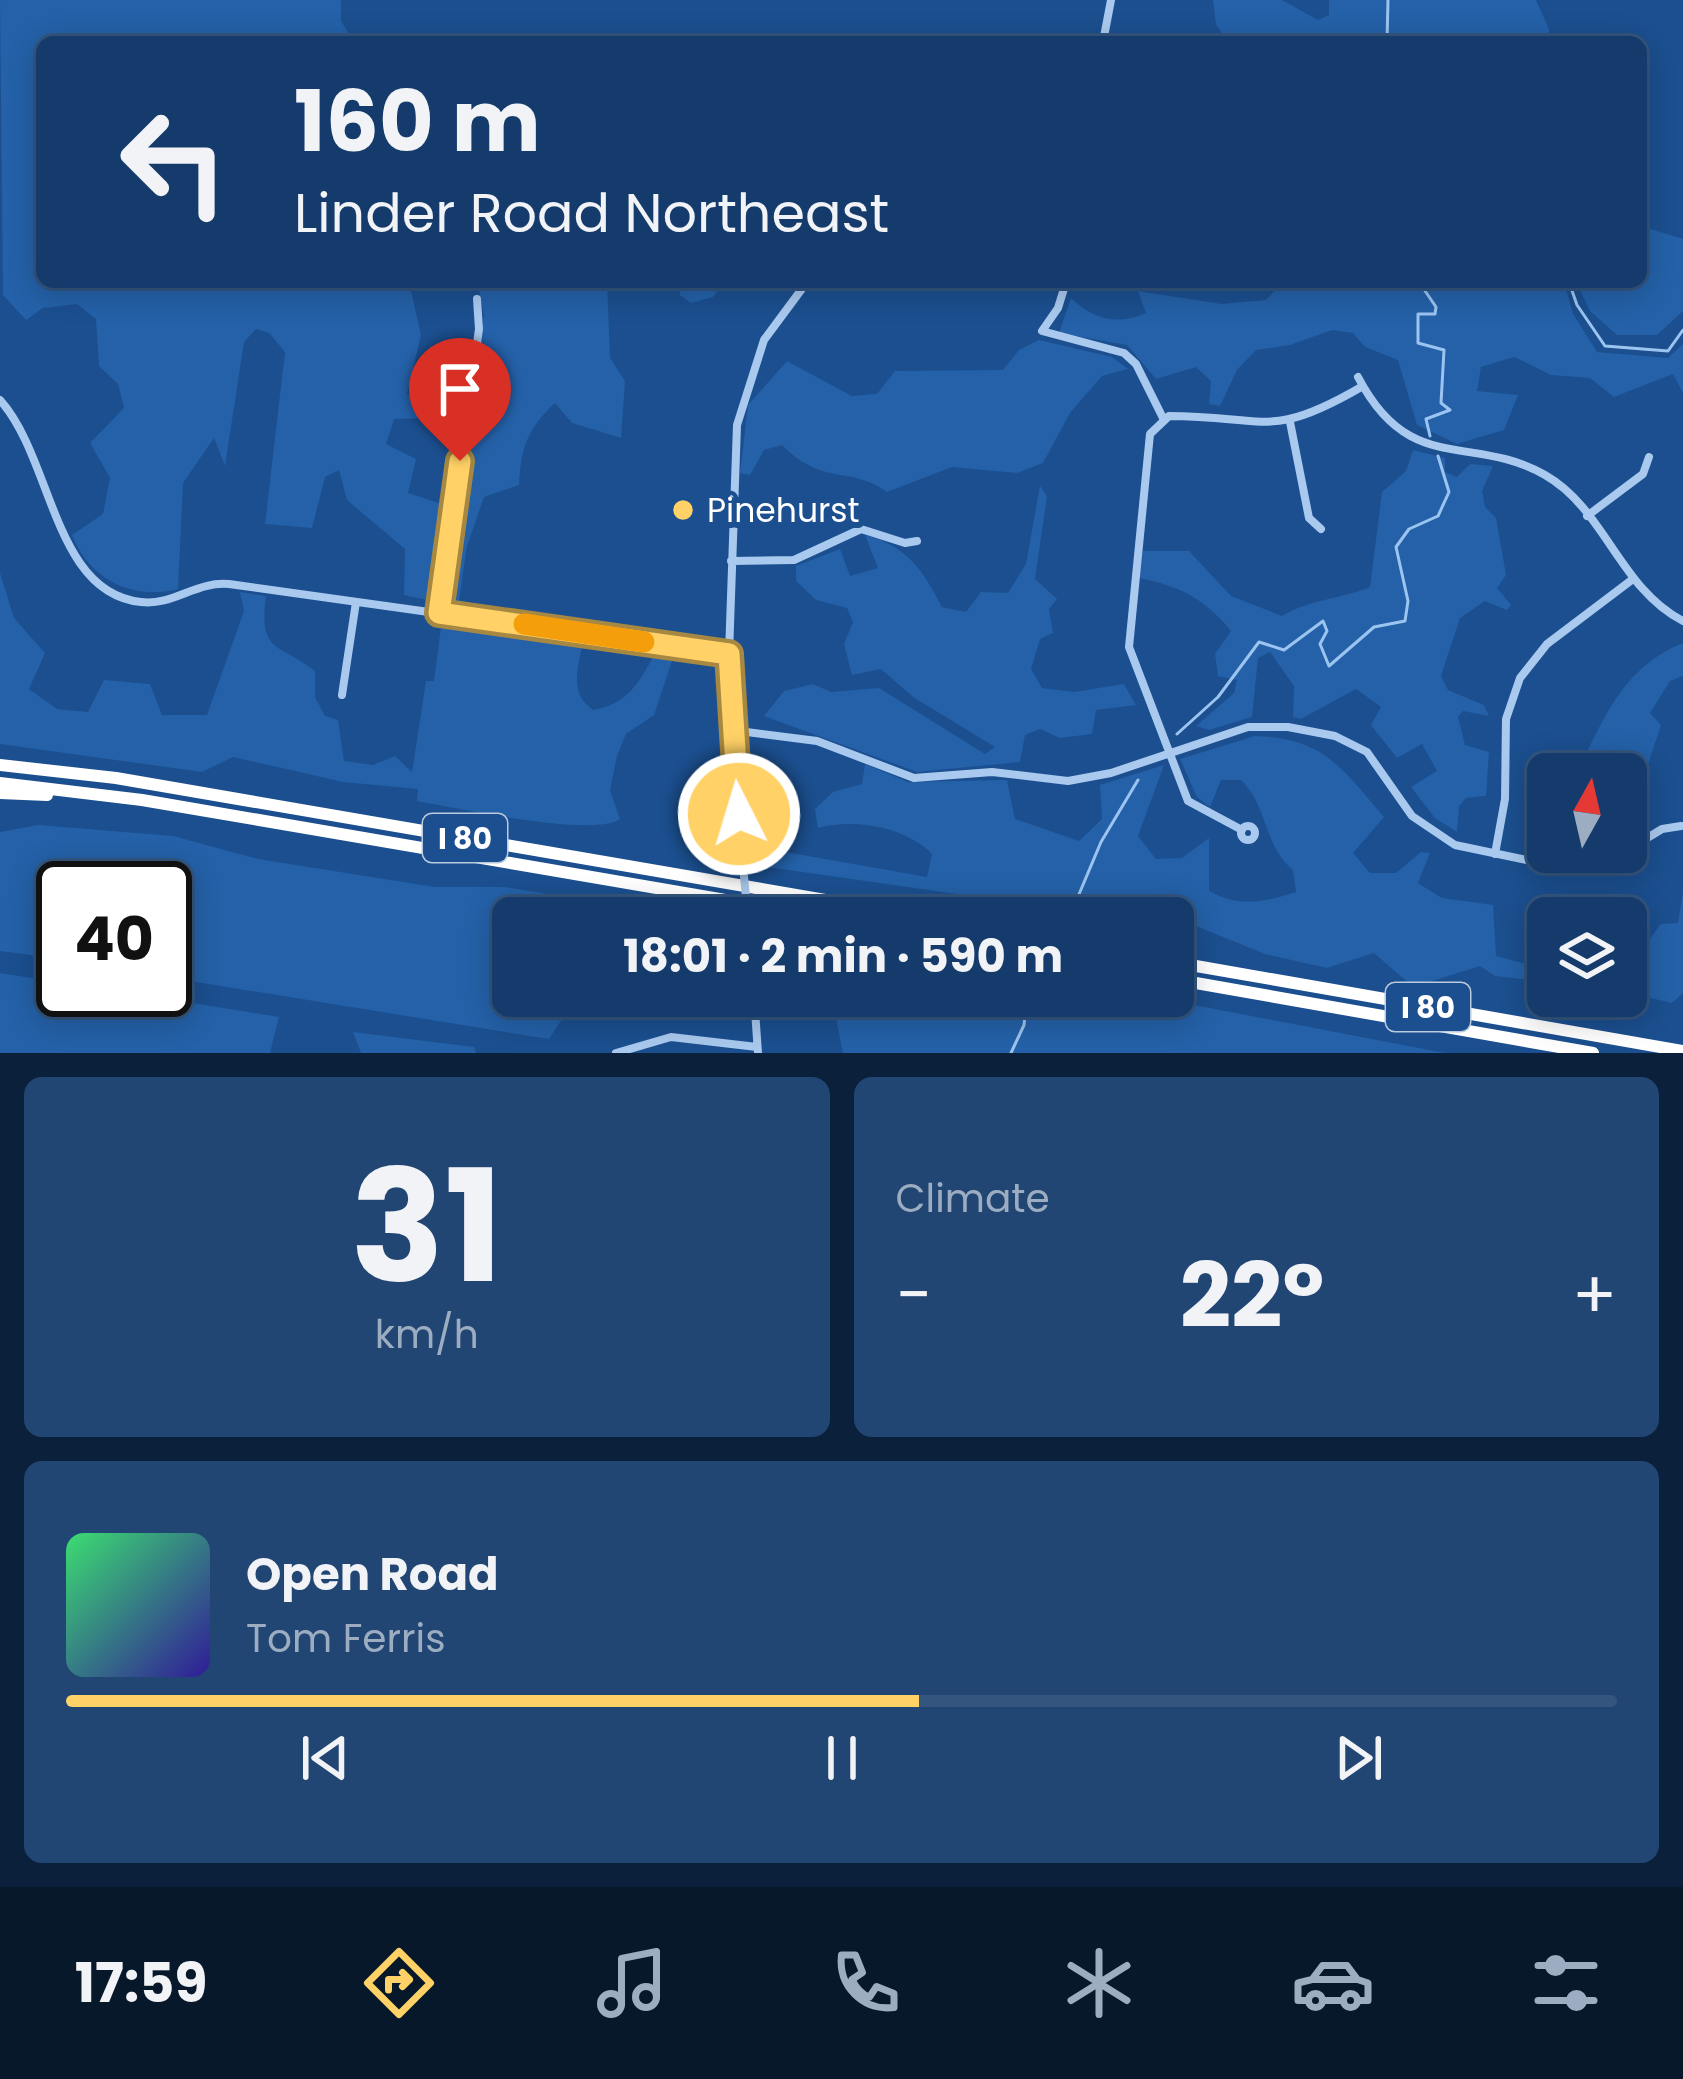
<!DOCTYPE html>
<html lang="en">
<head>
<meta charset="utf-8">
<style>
	body { margin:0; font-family:Poppins,sans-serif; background:#214673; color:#f1f3f6; height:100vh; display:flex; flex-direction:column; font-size:45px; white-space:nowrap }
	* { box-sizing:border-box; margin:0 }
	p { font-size:39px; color:#9dadc1 }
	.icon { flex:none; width:66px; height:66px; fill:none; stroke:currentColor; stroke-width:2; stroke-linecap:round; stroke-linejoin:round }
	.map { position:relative; height:1053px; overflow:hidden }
	.drawer { display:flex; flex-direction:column; gap:24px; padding:24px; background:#0b203b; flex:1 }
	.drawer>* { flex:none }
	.guide { position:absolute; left:36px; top:36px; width:1611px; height:252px; border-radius:18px; box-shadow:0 6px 30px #0003,0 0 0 3px #33557e; background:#143b6b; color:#f1f3f6; overflow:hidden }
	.needle { width:78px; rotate:8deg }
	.controls { position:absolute; left:1527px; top:753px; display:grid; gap:24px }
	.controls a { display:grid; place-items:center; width:120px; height:120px; border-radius:18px; background:#143b6b; box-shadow:0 6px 30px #0003,0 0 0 3px #33557e; font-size:60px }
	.speed { position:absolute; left:36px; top:861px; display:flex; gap:24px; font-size:60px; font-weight:700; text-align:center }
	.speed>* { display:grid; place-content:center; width:156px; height:156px; border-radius:50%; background:#143b6b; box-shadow:0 6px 30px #0003,0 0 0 3px #33557e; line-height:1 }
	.speed .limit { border:6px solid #111; border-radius:18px; background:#fff; color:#111 }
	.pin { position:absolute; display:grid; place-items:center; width:102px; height:102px; color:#fff; margin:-123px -51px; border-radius:50% 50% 50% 0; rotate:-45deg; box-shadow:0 0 12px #0007 }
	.pin .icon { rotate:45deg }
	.me { position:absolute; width:132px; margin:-66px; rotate:355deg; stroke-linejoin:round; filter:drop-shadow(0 0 9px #0008) }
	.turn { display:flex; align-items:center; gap:42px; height:252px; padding:0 60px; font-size:54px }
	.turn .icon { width:156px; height:156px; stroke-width:2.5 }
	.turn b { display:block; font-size:84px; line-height:102px }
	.big { font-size:90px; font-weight:700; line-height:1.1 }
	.drawer .widget { flex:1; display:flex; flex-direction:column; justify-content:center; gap:18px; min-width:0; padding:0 42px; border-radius:18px; background:#214673 }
	.drawer .dial { align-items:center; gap:0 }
	.dial b { font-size:156px; line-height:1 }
	.song { display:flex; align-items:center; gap:36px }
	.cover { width:144px; height:144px; border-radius:18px; background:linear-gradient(135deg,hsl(140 70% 55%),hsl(250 70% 35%)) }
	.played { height:12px; border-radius:6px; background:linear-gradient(90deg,#ffd166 55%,#33557e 55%) }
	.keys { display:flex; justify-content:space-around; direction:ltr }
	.heat { display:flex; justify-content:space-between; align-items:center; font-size:66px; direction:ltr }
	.drawer .tiles { flex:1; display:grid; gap:24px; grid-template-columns:1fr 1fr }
	.widget:last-child { grid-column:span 2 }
	.trip { position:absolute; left:492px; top:897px; width:702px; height:120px; border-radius:18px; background:#143b6b; box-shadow:0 6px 30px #0003,0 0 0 3px #33557e; font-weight:700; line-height:120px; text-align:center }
	.tabs { display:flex; height:192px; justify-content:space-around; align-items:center; background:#08182b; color:#9dadc1 }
	.tabs .icon { width:84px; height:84px }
	.tabs .on { color:#ffd166 }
	.tabs b { font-size:54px; color:#f1f3f6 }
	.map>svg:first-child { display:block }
	.green { fill:#2461a8 }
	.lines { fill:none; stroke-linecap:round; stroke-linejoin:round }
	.stream { stroke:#9cc4f0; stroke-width:3 }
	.minor { stroke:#a9c9ee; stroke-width:8 }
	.highway { stroke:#fff; stroke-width:12 }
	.minor-bridge { stroke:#a9c9ee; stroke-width:8 }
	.route-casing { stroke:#a68842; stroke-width:30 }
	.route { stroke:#ffd166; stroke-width:21 }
	.slow { stroke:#f59e0b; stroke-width:21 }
	.poi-dot { fill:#ffd166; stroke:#1b4f8f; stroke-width:4.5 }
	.labels { text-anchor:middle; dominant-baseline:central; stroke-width:12; stroke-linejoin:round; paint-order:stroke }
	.shield { fill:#1b4f8f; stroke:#bbcadd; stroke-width:3 }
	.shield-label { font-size:30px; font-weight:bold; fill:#fff }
	.poi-label { font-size:33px; fill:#fff; stroke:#1b4f8f; text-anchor:start }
</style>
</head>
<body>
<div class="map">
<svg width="1683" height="1053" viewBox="0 0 1683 1053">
	<rect width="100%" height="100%" fill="#1b4f8f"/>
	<!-- green -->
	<path class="green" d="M 0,0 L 341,0 L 341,21 L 354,42 L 42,42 L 42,282 L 409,282 L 421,335 L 407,394 L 443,409 L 426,418 L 394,419 L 386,444 L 416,459 L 408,493 L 442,504 L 432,601 L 404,595 L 405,549 L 347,500 L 339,470 L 325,477 L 312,528 L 265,524 L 285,352 L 269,333 L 256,329 L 244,342 L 225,466 L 214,438 L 183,483 L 178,589 C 132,601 89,579 72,535 L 103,514 L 110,478 L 90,443 L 124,408 L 118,384 L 99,366 L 96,319 L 77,304 L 43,308 L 26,320 L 3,295 Z
		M 1213,0 L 1282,0 L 1318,20 L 1329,15 L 1329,0 L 1536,0 L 1549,29 L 1549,42 L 1227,42 L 1216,24 Z
		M 1641,226 L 1683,239 L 1683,311 L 1657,335 L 1617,335 L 1590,311 L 1576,282 L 1641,282 Z
		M 607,282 L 610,358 L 625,381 L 621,438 L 572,423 L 555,403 C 527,429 521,448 519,485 L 484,497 L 467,546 L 459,601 L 445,602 L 484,316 L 478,284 Z
		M 678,282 L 725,282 L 713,297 L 691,303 L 680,295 Z
		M 1283,282 L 1564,282 L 1573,314 L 1597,352 L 1668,358 L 1683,344 L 1683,393 L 1673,374 L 1614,397 L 1590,378 L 1551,375 L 1514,357 L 1481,367 L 1477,391 L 1518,395 L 1504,430 L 1457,444 L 1417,425 L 1398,360 L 1365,347 L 1353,333 L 1332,330 L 1290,345 L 1256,350 L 1237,370 L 1220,406 L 1209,404 L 1211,381 L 1196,367 L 1156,379 L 1127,345 L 1059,333 L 1071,298 C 1093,319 1117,326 1146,313 L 1138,291 L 1221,304 L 1266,300 Z
		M 1039,340 L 1112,357 L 1128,369 L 1102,376 L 1070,413 L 1043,463 L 1017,473 L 952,467 L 887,492 C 850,465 823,487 782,445 L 764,450 L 750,475 L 740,473 L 748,405 L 787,361 L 852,396 L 877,394 L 895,371 L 1003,370 L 1019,350 Z
		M 1413,450 L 1445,458 L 1445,472 L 1457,477 L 1470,464 L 1493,466 L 1482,491 L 1485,507 L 1496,518 L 1506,575 L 1497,588 L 1511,605 L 1507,610 L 1485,601 L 1460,618 L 1441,676 L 1448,690 L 1484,705 L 1489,716 L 1463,711 L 1458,717 L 1465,745 L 1489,752 L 1486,796 L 1466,798 L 1459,806 L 1457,832 L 1435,818 L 1411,787 L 1437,771 L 1422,744 L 1397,758 L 1371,725 L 1381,707 L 1356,689 L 1301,719 L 1293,717 L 1294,686 L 1270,652 L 1258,658 L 1252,717 L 1209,730 L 1196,726 L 1234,693 L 1237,680 L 1218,676 L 1215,654 L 1231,631 C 1205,599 1180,586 1139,578 L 1143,551 L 1189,551 L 1231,596 L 1282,616 C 1307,600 1341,599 1370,587 L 1382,492 L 1406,471 Z
		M 1040,486 L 1047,496 L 1035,579 L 1057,599 L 1049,609 L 1053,633 L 1040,639 L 1031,669 L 1042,688 L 1074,692 L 1124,684 L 1136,705 L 1096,710 L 1092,734 L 1060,738 L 1040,729 L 1025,735 L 1020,762 L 917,772 L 764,716 L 784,691 L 813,684 L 831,692 L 879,688 L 985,754 L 995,747 L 913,697 L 881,669 L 852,675 L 844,644 L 853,622 L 847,608 L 816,600 L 796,581 L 796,566 L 840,549 L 850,576 L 878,568 L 865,535 C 906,545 923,570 942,607 L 966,612 L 981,592 L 1008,593 L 1026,564 Z
		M 0,573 L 14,618 L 45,653 L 29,689 L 57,709 L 88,712 L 104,680 L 150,684 L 162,715 L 207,715 L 244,611 L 240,592 L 266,596 C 259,654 276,641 315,671 L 315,697 L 325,716 L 338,720 L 344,761 L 373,765 L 395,756 L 412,772 L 426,681 L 434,681 L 442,619 L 566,637 L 566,642 L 582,645 C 578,670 569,693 593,710 C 626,705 639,683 654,655 L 673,658 L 654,715 L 626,734 L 617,756 L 610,790 L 620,819 C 594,838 456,808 417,801 L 418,789 L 343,782 L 233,757 L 202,772 L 0,744 Z
		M 1683,643 L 1683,676 L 1670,681 L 1650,713 L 1661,725 L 1643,780 L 1582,774 L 1579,769 C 1605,715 1624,667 1683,643 Z
		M 1255,736 C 1325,739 1341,767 1384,817 L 1353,853 L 1370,873 L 1396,873 L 1421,852 L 1430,853 L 1418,883 L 1442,898 L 1493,905 L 1496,956 L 1548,970 L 1548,982 L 1495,976 L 1480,966 L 1413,987 L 1374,953 L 1327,968 L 1265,954 L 1164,913 L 1118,907 L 1100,918 L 1081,918 L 1054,902 L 1003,907 L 971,896 L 761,866 L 763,848 L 927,877 L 932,854 C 906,827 854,818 818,828 L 815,809 L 833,792 L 862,784 L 865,764 L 908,782 L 1007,780 L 1015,819 L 1079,841 L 1102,819 L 1100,785 L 1164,765 L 1138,836 L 1156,859 L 1182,858 L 1209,838 L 1209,891 C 1240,908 1263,902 1296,892 L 1293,870 C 1264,847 1268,806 1241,780 L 1221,780 L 1210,807 L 1197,797 L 1180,759 Z
		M 38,825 L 173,836 L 258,859 L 435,887 L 505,887 L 695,918 L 513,918 L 513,996 L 577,996 L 549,1039 L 165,977 L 165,888 L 63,888 L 63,959 L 0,951 L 0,832 Z
		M 1683,892 L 1683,993 L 1672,1003 L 1626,992 L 1626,939 L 1649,940 L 1661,924 L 1678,923 Z
		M 0,973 L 63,983 L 63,990 L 112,990 L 279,1017 L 270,1053 L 0,1053 Z
		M 841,996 L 1147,996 L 1445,1053 L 843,1053 L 835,1013 Z
		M 353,1032 L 474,1047 L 476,1053 L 361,1053 Z"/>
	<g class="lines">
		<!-- stream -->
		<path class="stream" d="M 1387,42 L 1388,0
			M 1419,282 L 1436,307 L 1435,314 L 1418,314 L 1418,343 L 1444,350 L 1441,403 L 1450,410 L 1426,419 L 1430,436
			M 1569,282 L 1577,305 L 1605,346 L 1668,351 L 1683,330
			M 1177,734 L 1218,697 L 1259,642 L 1284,650 L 1323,621 L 1327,631 L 1320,644 L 1329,666 L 1374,627 L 1405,621 L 1408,601 L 1396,547 L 1409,529 L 1438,516 L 1449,492 L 1438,456
			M 1077,899 L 1101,842 L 1138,780
			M 1011,1053 L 1024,1025 L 1027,999"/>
		<!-- minor -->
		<path class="minor" d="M 1103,42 L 1111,0
			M 1066,282 L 1058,308 L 1042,331 L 1124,353 L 1136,364 L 1163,418
			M 1358,377 C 1410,477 1472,433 1545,475 C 1605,509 1620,589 1683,621
			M 0,400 C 53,459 53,593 141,602 C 173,606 196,581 229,584 L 729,654
			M 1290,422 L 1309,518 L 1321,529
			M 1587,516 L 1643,474 L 1649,457
			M 731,561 L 794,560 L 861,529 L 905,543 L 917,541
			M 439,613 L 479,329 L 477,299
			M 342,695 L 356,602
			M 731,730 L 817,741 L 914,778 L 992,772 L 1068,781 L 1111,773 L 1248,727 L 1288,727 L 1335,736 L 1367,752 L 1412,816 L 1455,845 L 1575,870 L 1597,867 L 1624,852
			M1241 833a7 7 0 1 1 14 0a7 7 0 1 1-14 0Z
			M 1242,830 L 1188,801 L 1129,647 L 1150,434 L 1169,416 C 1266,416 1269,441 1363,386
			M 1626,851 L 1662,829 L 1681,826
			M 1495,854 L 1505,799 L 1506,719 L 1520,678 L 1547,644 L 1633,579
			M 742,856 L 729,654 L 737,425 L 764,340 L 807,282
			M 754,996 L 758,1053
			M 616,1053 L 671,1037 L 757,1047"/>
		<!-- highway -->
		<path class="highway" d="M 0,765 L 116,778 L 930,918
			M 0,783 L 142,800 L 831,918
			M 0,793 L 47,795
			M 1173,962 L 1683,1051
			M 1173,979 L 1593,1053"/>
		<!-- minor-bridge -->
		<path class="minor-bridge" d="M 742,856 L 748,918"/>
	</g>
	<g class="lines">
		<defs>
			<path id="route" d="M 460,461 L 439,613 L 729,654 L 739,814"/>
		</defs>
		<!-- route casing -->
		<use href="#route" class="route-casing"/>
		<!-- route -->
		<use href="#route" class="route"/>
		<!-- slow -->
		<path class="slow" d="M 524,624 L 644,642"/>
	</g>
	<!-- markers -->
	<circle class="poi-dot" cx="683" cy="510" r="12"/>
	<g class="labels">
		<!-- shield labels -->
		<g class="shield">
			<rect x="423" y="814" width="84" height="48" rx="9"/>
			<rect x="1386" y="983" width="84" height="48" rx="9"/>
		</g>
		<g class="shield-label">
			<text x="465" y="838">I 80</text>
			<text x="1428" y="1007">I 80</text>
		</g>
		<!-- poi labels -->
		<g class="poi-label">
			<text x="707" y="510">Pinehurst</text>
		</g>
	</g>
</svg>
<div class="controls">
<a><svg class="needle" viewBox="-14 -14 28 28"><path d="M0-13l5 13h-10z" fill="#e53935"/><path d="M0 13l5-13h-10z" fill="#9dadc1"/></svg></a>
<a><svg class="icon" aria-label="layers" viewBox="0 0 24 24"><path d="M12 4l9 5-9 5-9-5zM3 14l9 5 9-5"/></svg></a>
</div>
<div class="speed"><div class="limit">40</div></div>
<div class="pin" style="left:460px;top:461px;background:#d93025"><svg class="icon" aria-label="arrive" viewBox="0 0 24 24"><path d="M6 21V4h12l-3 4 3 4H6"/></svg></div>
<svg class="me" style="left:739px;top:814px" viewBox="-20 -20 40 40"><circle r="17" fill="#ffd166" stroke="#fff" stroke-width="3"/><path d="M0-11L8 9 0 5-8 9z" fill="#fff"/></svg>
<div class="trip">18:01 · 2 min · 590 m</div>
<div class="guide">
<div class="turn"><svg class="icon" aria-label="left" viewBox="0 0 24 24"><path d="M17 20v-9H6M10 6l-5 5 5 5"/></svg><div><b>160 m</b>Linder Road Northeast</div></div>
</div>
</div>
<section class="drawer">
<div class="tiles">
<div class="widget dial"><b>31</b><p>km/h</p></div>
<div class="widget"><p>Climate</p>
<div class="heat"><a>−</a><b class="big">22°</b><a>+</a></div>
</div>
<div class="widget">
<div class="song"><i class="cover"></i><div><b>Open Road</b><p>Tom Ferris</p></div></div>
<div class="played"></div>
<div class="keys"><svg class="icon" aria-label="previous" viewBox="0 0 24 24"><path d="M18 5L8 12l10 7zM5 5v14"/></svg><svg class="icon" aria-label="pause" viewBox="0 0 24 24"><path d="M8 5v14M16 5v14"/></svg><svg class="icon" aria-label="next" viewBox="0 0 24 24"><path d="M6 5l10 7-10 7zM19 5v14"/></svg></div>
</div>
</div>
</section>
<nav class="tabs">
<b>17:59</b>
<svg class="icon on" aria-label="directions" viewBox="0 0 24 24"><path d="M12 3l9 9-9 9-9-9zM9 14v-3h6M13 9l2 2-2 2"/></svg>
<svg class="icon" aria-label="music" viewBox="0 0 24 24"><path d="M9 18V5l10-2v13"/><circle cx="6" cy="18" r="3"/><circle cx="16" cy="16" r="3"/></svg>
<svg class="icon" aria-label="phone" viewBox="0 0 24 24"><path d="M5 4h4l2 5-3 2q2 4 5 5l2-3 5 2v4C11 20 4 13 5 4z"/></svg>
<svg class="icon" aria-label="climate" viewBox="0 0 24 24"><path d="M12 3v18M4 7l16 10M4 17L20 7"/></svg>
<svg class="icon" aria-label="car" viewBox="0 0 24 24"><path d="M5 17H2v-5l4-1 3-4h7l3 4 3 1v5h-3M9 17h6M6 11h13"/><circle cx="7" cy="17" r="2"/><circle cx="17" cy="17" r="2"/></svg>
<svg class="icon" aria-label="filters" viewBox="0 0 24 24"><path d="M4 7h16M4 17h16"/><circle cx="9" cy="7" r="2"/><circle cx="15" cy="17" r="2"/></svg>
</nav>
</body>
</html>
